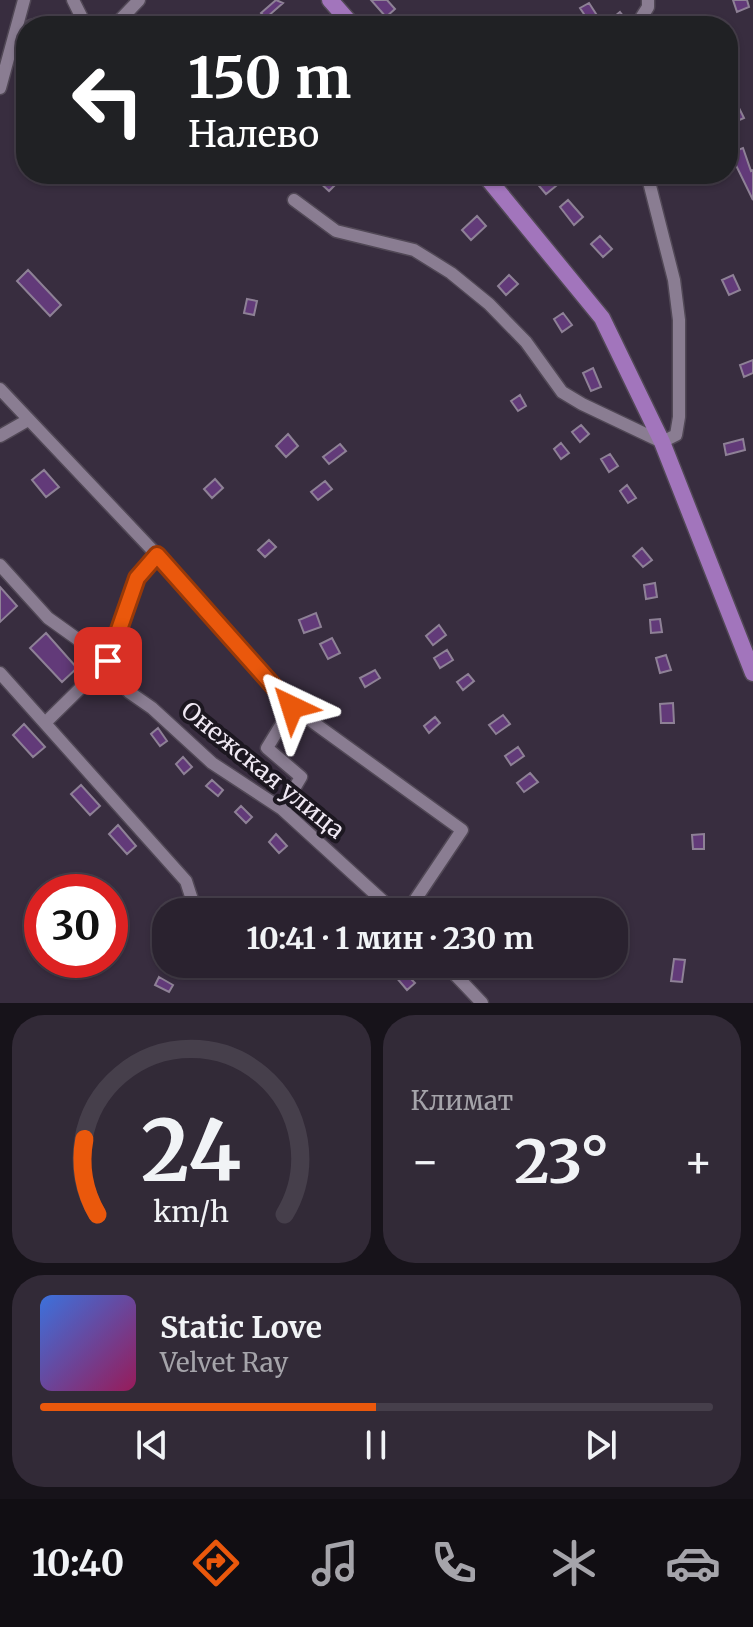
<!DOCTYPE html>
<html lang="ru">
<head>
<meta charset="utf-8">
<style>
	body { margin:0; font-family:Merriweather,serif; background:#322a37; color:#f1f3f6; height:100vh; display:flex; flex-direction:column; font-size:30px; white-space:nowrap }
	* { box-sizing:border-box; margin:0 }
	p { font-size:26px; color:#a5a4aa }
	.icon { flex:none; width:44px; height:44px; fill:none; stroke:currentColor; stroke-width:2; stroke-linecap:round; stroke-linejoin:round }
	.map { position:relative; height:1003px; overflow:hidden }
	.drawer { display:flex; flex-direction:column; gap:12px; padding:12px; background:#17131a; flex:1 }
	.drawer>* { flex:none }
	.hud { position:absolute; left:16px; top:16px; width:722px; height:168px; border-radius:32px; box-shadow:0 2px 6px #0004,0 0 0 2px #463f4b; background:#202124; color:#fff; overflow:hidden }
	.speed { position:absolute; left:24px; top:874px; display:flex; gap:16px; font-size:40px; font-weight:700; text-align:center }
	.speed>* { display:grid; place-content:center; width:104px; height:104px; border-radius:50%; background:#2a222f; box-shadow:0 2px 6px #0004,0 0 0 2px #463f4b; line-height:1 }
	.speed .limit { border:12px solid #d22; background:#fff; color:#111 }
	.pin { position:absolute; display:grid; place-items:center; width:68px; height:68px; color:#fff; margin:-34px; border-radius:16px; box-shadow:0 4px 12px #0006 }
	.me { position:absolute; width:88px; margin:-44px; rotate:319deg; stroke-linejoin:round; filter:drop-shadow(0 0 6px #0008) }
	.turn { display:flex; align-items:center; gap:28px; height:168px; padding:0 40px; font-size:36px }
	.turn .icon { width:104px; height:104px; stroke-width:2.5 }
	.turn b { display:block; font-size:56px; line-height:68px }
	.big { font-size:60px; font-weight:700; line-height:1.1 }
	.drawer .tile { flex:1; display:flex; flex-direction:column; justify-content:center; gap:12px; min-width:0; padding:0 28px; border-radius:32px; background:#322a37 }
	.drawer .dial { align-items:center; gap:0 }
	.dial svg { height:208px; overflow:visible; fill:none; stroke:#463f4b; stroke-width:7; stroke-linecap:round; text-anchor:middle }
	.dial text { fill:#f1f3f6; stroke:none }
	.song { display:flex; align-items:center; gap:24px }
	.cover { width:96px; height:96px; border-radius:12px; background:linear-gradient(135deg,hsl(220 70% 55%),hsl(330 70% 35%)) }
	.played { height:8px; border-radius:4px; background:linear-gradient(90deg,#ea580c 50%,#463f4b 50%) }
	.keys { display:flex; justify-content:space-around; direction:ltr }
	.heat { display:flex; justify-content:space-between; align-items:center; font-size:44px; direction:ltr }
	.drawer .tiles { flex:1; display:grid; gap:12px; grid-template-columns:1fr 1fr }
	.tile:last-child { grid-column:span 2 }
	.trip { position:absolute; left:152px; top:898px; width:476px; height:80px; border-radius:32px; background:#2a222f; box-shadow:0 2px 6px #0004,0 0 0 2px #463f4b; font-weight:700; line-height:80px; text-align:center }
	.menu { display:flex; height:128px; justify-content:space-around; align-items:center; background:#110e13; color:#a5a4aa }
	.menu .icon { width:56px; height:56px }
	.menu .current { color:#ea580c }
	.menu b { font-size:36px; color:#f1f3f6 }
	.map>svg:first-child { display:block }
	.building { fill:#623a79; stroke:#8e8196; stroke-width:2 }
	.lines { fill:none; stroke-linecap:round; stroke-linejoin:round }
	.minor-casing { stroke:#514856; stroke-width:15 }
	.major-casing { stroke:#514856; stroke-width:19 }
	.minor { stroke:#8a7d92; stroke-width:12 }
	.major { stroke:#a275bc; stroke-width:16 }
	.route-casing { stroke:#983908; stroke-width:20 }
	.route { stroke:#ea580c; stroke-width:14 }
	.labels { text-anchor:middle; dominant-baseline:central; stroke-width:8; stroke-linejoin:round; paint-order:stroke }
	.street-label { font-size:24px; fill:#efe8f3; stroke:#1c1720 }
</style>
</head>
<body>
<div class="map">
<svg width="753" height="1003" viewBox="0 0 753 1003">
	<rect width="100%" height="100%" fill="#382d3f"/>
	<!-- building -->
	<path class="building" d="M 276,0 L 283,3 L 266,18 L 261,13 Z
		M 371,0 L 387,0 L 395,9 L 386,17 Z
		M 733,0 L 747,0 L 749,7 L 737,12 Z
		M 589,3 L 600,20 L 592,26 L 580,8 Z
		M 620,12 L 628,22 L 627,26 L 603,26 Z
		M 738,106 L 744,118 L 735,122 L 729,110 Z
		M 743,148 L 751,171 L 753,170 L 753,200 L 730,153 Z
		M 529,174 L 545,174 L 556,186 L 546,194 Z
		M 323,175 L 335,185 L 329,191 L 318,181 Z
		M 568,200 L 583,217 L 574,225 L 560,207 Z
		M 477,216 L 486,226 L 471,240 L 462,230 Z
		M 600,236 L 612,249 L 603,257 L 591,244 Z
		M 28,270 L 61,305 L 50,316 L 17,281 Z
		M 509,275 L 518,284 L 506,295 L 498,286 Z
		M 733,275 L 740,290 L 729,295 L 722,280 Z
		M 247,299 L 257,301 L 254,315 L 244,313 Z
		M 563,313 L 572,325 L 562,332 L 554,319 Z
		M 753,360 L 753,373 L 744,377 L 740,365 Z
		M 593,368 L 601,387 L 591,391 L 583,373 Z
		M 520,395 L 526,406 L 518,411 L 511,401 Z
		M 581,425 L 589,434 L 580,442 L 572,432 Z
		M 288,434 L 298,446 L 286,457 L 276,446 Z
		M 743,439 L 745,450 L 726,455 L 724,444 Z
		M 561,443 L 569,453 L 561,459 L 554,449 Z
		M 340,444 L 346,451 L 329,464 L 323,457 Z
		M 610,454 L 618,466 L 609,472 L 601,459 Z
		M 44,470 L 59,487 L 46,497 L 32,480 Z
		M 215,479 L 223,488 L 212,498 L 204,489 Z
		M 325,481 L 332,489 L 318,500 L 311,492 Z
		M 627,485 L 636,498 L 628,503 L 620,491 Z
		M 269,540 L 276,547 L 265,557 L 258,550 Z
		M 642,548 L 652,560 L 643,567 L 633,556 Z
		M 655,583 L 657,597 L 646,599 L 644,585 Z
		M 0,587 L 17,606 L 0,622 Z
		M 316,613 L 321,627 L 304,633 L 299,620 Z
		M 660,619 L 662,632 L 651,633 L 650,620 Z
		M 439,625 L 446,635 L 433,645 L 426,636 Z
		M 46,633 L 77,668 L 62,682 L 30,648 Z
		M 332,638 L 340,653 L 328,659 L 320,644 Z
		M 447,650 L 453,660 L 440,668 L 434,658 Z
		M 666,655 L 671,670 L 660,673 L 656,658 Z
		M 375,670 L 380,678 L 365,687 L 360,678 Z
		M 468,674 L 474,681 L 463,690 L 457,682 Z
		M 673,703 L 674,723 L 661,723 L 660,704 Z
		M 503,715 L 510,724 L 496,734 L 489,725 Z
		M 435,717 L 440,723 L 429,733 L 424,726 Z
		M 24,724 L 45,747 L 33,757 L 13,735 Z
		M 158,728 L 167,741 L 160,746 L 151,734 Z
		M 518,747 L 524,756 L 511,765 L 505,756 Z
		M 183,757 L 192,767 L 184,774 L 176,764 Z
		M 530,773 L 538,782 L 524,792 L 517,783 Z
		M 212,780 L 223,790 L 218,796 L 206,786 Z
		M 81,785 L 100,806 L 90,815 L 71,794 Z
		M 241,806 L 252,817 L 246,823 L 235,812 Z
		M 118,825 L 136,846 L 127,854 L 109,834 Z
		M 276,834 L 287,846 L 279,853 L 269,842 Z
		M 704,834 L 704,849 L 693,849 L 692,835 Z
		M 674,959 L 685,960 L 682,982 L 671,981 Z
		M 396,964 L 415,983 L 407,990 L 390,970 Z
		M 159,977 L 173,985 L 169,992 L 155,985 Z"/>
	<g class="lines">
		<defs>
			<path id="minor" d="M 73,0 L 86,26
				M 31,26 L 47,22 L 67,26
				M 108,26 L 120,20 L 139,0
				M 636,26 L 648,7 L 648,0
				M 0,88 L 24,0
				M 294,200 L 336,231 L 414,250 L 451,273 L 489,304 L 526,342 L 562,392 L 582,404 L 662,442 L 676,435 L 679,417 L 679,320 L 674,280 L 647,174
				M 0,389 L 157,555 L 292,707 L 462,830 L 407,912
				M 0,436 L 28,420
				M 0,565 L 48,618 L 108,661 L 129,692 L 152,708 L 212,763 L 282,809 L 395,912
				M 0,673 L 186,881 L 196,912
				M 45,723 L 108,661 L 137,578 L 157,555
				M 282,809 L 301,777 L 267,748 L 292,707
				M 445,964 L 482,1003"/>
			<path id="major" d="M 330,0 L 353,26
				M 484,174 L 602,318 L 662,442 L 753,673"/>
		</defs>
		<!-- minor casing -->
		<use href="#minor" class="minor-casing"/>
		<!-- major casing -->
		<use href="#major" class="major-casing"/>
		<!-- minor -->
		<use href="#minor" class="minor"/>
		<!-- major -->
		<use href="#major" class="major"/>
	</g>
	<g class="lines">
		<defs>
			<path id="route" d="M 108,661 L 137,578 L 157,555 L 292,707"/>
		</defs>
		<!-- route casing -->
		<use href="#route" class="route-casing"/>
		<!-- route -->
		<use href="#route" class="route"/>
	</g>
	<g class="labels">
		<!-- street labels -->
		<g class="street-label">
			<text transform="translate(263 770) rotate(39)">Онежская улица</text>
		</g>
	</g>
</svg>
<div class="speed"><div class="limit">30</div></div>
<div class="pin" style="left:108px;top:661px;background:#d93025"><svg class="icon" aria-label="arrive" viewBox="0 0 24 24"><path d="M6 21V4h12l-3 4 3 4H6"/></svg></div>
<svg class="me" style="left:292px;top:707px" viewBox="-20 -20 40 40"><path d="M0-17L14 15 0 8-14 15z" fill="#ea580c" stroke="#fff" stroke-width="4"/></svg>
<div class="trip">10:41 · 1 мин · 230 m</div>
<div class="hud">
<div class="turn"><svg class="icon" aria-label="left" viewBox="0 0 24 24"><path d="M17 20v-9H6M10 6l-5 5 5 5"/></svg><div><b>150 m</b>Налево</div></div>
</div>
</div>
<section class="drawer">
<div class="tiles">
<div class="tile dial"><svg viewBox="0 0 100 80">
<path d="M14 69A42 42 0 1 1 86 69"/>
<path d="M14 69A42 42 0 0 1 9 40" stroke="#ea580c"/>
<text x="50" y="56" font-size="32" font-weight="700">24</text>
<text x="50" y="72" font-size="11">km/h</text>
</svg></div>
<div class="tile"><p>Климат</p>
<div class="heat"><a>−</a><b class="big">23°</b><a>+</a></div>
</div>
<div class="tile">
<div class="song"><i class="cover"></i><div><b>Static Love</b><p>Velvet Ray</p></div></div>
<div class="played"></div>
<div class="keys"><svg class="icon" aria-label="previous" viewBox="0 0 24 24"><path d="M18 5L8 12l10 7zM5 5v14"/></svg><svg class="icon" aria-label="pause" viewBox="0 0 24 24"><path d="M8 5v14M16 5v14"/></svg><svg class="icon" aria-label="next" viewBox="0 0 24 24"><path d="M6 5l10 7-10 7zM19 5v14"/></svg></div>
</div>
</div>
</section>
<nav class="menu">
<b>10:40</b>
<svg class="icon current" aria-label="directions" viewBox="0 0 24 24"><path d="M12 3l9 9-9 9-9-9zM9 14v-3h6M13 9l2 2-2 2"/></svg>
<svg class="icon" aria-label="music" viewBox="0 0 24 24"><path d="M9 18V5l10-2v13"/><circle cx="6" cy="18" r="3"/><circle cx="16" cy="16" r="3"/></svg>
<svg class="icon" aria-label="phone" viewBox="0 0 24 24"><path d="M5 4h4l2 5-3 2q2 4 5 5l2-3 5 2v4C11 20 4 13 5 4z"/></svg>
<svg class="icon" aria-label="climate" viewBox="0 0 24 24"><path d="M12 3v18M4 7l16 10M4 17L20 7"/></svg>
<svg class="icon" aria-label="car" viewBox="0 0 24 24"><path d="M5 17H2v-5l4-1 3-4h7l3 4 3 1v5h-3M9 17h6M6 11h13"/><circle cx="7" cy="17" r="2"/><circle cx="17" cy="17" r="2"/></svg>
</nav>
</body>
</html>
